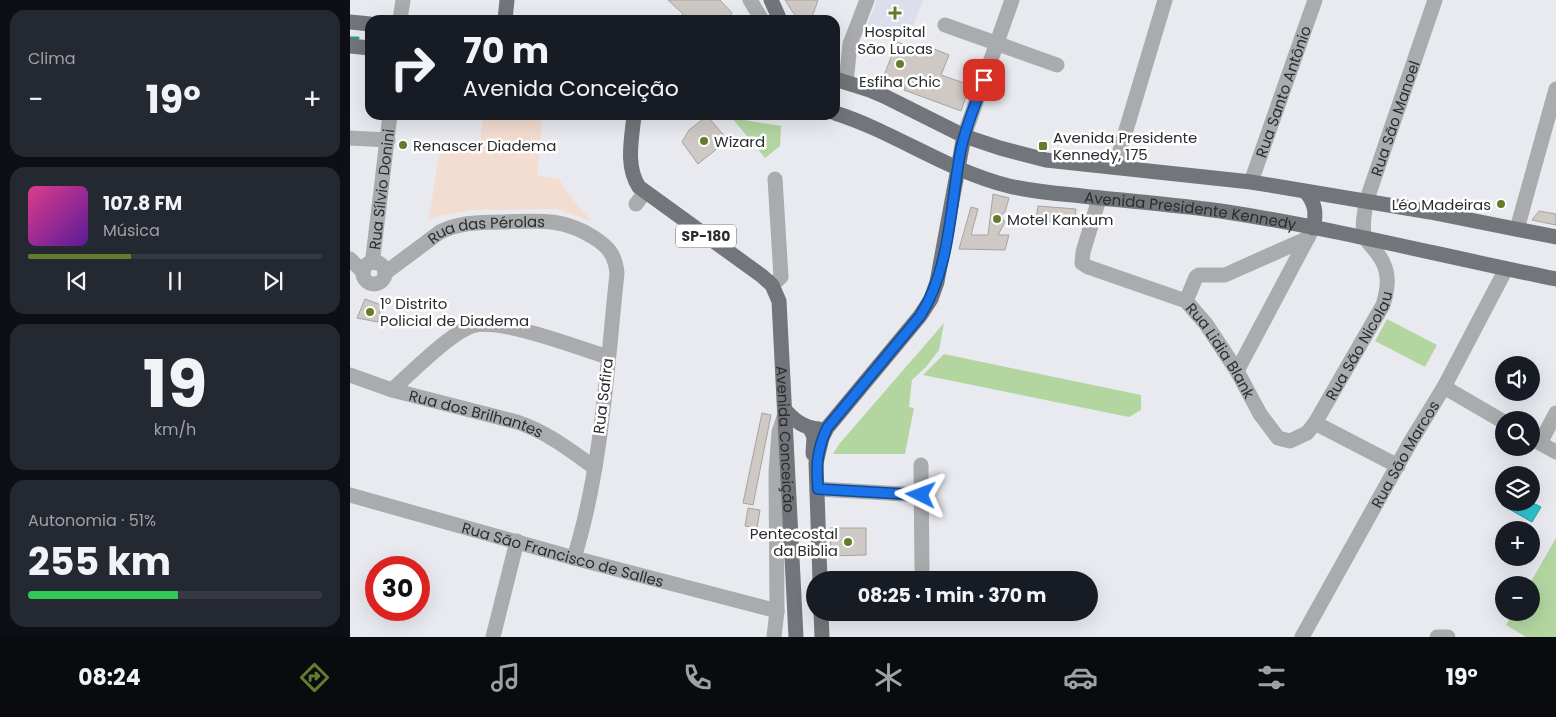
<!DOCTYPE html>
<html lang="pt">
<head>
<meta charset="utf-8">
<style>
	body { margin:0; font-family:Poppins,sans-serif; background:#242831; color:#f1f3f6; height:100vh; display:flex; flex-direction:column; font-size:19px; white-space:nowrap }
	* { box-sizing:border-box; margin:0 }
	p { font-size:16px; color:#9ea1a6 }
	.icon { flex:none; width:28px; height:28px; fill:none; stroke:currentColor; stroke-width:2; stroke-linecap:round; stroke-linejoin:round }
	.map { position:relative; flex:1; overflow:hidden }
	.panel { display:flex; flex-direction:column; gap:10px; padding:10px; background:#0d0f14; width:350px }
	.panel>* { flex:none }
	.banner { position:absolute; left:15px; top:15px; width:475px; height:105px; border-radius:15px; box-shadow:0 5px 20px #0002; background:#171b24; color:#f1f3f6; overflow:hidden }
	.tools { position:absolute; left:1145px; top:356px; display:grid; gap:10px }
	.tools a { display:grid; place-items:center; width:45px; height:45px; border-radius:50%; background:#171b24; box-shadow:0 5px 20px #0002; font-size:25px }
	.speed { position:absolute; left:15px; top:556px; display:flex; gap:10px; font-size:25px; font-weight:700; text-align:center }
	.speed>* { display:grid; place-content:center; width:65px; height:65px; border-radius:50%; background:#171b24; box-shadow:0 5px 20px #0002; line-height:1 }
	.speed .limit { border:8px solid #d22; background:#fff; color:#111 }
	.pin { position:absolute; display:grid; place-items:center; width:42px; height:42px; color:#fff; margin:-21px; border-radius:10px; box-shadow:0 2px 8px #0006 }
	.me { position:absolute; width:55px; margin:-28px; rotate:273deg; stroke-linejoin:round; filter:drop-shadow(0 0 4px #0008) }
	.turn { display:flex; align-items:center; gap:18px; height:105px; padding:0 15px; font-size:22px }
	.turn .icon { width:65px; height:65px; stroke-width:2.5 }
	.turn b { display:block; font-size:35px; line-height:42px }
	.big { font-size:38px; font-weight:700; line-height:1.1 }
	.panel .tile { flex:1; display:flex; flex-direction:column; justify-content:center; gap:8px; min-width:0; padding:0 18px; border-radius:15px; background:#242831 }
	.panel .dial { align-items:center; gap:0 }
	.dial b { font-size:65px; line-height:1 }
	.song { display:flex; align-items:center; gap:15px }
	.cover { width:60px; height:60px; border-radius:8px; background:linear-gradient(135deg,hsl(330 70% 55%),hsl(270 70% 35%)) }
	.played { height:5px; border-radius:2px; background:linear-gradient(90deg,#667c2d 35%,#363941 35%) }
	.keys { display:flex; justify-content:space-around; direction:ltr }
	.heat { display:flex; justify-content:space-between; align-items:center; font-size:28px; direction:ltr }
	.charge { height:8px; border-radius:4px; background:linear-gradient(90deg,#34c759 51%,#363941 0) }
	.trip { position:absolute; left:456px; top:571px; width:292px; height:50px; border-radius:25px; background:#171b24; box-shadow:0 5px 20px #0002; font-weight:700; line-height:50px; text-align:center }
	.tabs { display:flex; height:80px; justify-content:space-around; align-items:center; background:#090b0e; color:#9ea1a6 }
	.tabs .icon { width:35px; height:35px }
	.tabs .current { color:#667c2d }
	.tabs b { font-size:22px; color:#f1f3f6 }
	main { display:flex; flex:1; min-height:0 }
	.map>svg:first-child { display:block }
	.built { fill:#dcdeeb }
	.education { fill:#f3dcd0 }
	.green { fill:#b3d6a1 }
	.water { fill:#2dc5d2; stroke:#2c97a1 }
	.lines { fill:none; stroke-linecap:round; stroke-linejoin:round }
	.stream { stroke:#2c97a1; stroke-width:3 }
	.building { fill:#cec9c5; stroke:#a8a39f }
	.minor { stroke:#a9abad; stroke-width:15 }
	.major { stroke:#727579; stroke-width:15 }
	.route-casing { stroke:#114b97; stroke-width:12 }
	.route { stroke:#1a73e8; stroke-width:9 }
	.poi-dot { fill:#667c2d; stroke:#fff; stroke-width:2 }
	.labels { text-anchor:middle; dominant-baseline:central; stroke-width:5; stroke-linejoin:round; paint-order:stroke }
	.shield { fill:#fff; stroke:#6b6b6d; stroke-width:1 }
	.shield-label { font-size:14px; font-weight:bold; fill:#2b2c2e }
	.poi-label { font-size:15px; fill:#2b2c2e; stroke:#fff; text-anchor:start }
	.street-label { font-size:15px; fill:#2b2c2e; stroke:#fff }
</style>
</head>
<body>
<main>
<section class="panel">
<div class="tile"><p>Clima</p>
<div class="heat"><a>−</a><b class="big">19°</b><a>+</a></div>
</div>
<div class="tile">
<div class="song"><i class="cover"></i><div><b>107.8 FM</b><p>Música</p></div></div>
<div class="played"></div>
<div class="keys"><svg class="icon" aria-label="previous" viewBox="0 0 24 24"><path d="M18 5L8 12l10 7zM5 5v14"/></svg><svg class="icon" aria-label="pause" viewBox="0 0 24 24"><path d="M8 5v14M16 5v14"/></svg><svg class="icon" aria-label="next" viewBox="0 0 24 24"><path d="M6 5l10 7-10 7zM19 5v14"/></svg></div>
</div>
<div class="tile dial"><b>19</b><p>km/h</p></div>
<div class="tile"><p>Autonomia · 51%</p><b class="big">255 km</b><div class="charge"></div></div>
</section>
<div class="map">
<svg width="1206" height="637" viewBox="0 0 1206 637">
	<rect width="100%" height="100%" fill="#e9eaf0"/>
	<!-- built -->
	<path class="built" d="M 527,0 L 573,0 L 557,41 L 517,26 Z"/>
	<!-- education -->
	<path class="education" d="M 133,115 L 157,115 L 192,119 L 187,175 L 209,179 L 219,195 L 241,221 L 207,209 L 121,210 L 79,218 L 91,142 L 130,144 Z"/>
	<!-- green -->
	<path class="green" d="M 382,118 L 431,126 L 430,146 L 415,158 Z
		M 1037,319 L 1087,345 L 1075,367 L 1025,341 Z
		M 594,323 L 589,350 L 576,367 L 562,380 L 559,407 L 564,408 L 555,454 L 483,454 L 490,443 Z
		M 594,354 L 791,395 L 791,410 L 779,417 L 573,375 Z
		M 1206,538 L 1206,637 L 1176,637 L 1156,625 L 1163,613 L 1181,612 L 1181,585 L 1179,585 Z"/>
	<!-- water -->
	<path class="water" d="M 1154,502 L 1181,502 L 1191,507 L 1182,522 L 1152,505 Z"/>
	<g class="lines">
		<!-- stream -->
		<path class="stream" d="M 0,38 L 8,38"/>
	</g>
	<!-- building -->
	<path class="building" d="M 318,0 L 370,0 L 382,13 L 376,20 L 327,20 L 333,14 Z
		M 435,0 L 468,0 L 461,20 L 451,20 L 444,14 Z
		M 547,42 L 569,51 L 572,44 L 599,55 L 591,75 L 620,85 L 611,111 L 554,90 L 555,86 L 533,78 Z
		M 357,116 L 378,140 L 348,164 L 332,142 L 339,130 Z
		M 643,194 L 659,198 L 655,212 L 651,216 L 655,222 L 648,235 L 659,235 L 655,250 L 609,249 L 621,207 L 628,209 L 621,235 L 638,235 Z
		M 688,206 L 726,209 L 724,225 L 686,220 Z
		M 1189,211 L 1206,214 L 1206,225 L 1182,220 Z
		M 15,299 L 31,305 L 28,322 L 7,318 Z
		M 412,413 L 421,415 L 403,505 L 393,503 Z
		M 398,508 L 410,510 L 407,528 L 395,526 Z
		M 480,528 L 516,528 L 516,555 L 481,556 Z"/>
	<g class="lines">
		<!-- minor -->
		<g class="minor">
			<path d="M 400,0 L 412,20"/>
			<path d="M 50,20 L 53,0"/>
			<path d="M 595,25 L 707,65"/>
			<path d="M 496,82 L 500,44 L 517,0"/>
			<path d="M 614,136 L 662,0"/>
			<path d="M 0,138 L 38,140"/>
			<path d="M 765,167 L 815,0"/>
			<path id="s1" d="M 901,182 L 965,0"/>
			<path id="s2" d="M 749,199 L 733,252 L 732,263 L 738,267 L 836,301 L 856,324 L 887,371 L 910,414 L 928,438 L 940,441 L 957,433 L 965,423 L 1033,305 C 1039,286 1040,269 1027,253 C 1024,248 1017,243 1015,237 C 1011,228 1015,212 1016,202 L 1085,0"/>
			<path d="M 286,204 L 295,192"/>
			<path d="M 1167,229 L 1206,89"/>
			<path d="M 0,259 L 13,272"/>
			<circle cx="24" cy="273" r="11"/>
			<path id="s3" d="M 26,263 L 23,257 L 40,115"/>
			<path id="s4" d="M 35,273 L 90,232 C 109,222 129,223 150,222 C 186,221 211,217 243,237 C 259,247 265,255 267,273 C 257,367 252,468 224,558"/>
			<path d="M 422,285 L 431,277 L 425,179"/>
			<path d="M 836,301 L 846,277 L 849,275 L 875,275 L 958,238"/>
			<path d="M 887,371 L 963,228"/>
			<path id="s5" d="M 0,375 L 42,390 L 167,422 C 197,432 220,450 245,468"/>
			<path d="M 1094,387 L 1154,422"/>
			<path d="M 42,390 C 61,373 99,334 122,326 C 149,317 229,348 258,357"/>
			<path d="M 965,423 L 1048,466"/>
			<path d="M 1181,438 L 1206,452"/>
			<path d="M 1190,443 L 1206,413"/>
			<path d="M 571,465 L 572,572"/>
			<path d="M 468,489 L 571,495"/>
			<path id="s6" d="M 0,495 L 224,558 L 427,611"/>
			<path d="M 143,637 L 167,541"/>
			<path d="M 424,637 L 427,611 L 426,472 L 429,432 L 434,417"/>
			<path id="s7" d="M 952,637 L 1061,441 L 1094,387 L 1156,269"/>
			<path d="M 1087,637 L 1098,637"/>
		</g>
		<!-- major -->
		<g class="major">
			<path d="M 421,0 L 430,20"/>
			<path d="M 155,20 L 157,0"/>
			<path d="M 0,22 L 20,24"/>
			<path d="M 0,46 L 20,48"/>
			<path d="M 485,79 L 520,90 L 534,96 L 614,136 L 650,148 L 696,160 L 901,182 L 1080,212 L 1206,237"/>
			<path id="s8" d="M 485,113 C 545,132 597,171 659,186 C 680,191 701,193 723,195 C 774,201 825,204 877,212 C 987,229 1096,257 1206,279"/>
			<path id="s9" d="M 284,115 C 282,138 275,166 289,187 L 412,276 L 422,285 L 429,301 L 446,637"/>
			<path d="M 956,192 C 965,203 967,213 963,228"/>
			<path d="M 435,410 C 445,421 454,428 469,429"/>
			<path d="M 460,428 L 464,437 L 463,454"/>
			<path d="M 470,580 L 466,463 L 472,438 L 477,428 L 570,316 L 581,299 L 587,282 L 614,136"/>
			<path d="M 471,612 L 472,637"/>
		</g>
	</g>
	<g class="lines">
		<defs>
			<path id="route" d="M 571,495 L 468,489 C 466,465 467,450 477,428 L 570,316 C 601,268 600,205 611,149 C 616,126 626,103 634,80"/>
		</defs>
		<!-- route casing -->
		<use href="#route" class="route-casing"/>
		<!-- route -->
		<use href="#route" class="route"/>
	</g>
	<!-- markers -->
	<g class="poi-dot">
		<path d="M542.5 5.5h5v5h5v5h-5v5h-5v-5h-5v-5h5z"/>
		<circle cx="550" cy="64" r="5"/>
		<circle cx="354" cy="141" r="5"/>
		<circle cx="53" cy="145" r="5"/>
		<rect x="688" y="141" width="10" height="10" rx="2.5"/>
		<circle cx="1151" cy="204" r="5"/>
		<circle cx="647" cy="219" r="5"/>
		<circle cx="20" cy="312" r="5"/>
		<circle cx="498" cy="542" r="5"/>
	</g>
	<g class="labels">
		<!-- shield labels -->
		<rect class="shield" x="326" y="224.5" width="60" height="23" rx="4"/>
		<g class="shield-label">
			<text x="356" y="236">SP-180</text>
		</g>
		<!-- poi labels -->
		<g class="poi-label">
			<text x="545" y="31" text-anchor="middle">Hospital<tspan x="545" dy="17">São Lucas</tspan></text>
			<text x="550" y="81" text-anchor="middle">Esfiha Chic</text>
			<text x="703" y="137">Avenida Presidente<tspan x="703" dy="17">Kennedy, 175</tspan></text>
			<text x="364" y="141">Wizard</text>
			<text x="63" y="145">Renascer Diadema</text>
			<text x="1141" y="204" text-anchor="end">Léo Madeiras</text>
			<text x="657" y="219">Motel Kankum</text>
			<text x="30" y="303">1º Distrito<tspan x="30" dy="17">Policial de Diadema</tspan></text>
			<text x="488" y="533" text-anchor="end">Pentecostal<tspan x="488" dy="17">da Biblia</tspan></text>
		</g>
		<!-- street labels -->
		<g class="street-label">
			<text stroke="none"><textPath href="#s1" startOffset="96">Rua Santo Antônio</textPath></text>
			<text stroke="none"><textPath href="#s2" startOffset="722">Rua São Manoel</textPath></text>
			<text stroke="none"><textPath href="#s3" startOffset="75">Rua Sílvio Donini</textPath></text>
			<text stroke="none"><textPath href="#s8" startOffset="372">Avenida Presidente Kennedy</textPath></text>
			<text stroke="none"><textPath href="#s4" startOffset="115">Rua das Pérolas</textPath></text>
			<text stroke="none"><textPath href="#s2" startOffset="476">Rua São Nicolau</textPath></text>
			<text stroke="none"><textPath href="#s2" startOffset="238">Rua Lidia Blank</textPath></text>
			<text transform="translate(253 396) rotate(-83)">Rua Safira</text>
			<text stroke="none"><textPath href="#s5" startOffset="132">Rua dos Brilhantes</textPath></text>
			<text stroke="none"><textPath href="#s9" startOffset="395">Avenida Conceição</textPath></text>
			<text stroke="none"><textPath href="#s7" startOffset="210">Rua São Marcos</textPath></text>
			<text stroke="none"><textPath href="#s6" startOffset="221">Rua São Francisco de Salles</textPath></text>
		</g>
	</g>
</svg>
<div class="tools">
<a><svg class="icon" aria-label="sound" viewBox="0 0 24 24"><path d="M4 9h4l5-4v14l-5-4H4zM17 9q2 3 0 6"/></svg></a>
<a><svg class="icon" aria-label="search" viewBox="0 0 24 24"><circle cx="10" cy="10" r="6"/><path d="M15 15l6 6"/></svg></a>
<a><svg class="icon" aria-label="layers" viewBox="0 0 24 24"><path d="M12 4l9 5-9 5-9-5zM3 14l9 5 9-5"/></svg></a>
<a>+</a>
<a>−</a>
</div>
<div class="speed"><div class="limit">30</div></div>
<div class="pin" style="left:634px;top:80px;background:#d93025"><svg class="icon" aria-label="arrive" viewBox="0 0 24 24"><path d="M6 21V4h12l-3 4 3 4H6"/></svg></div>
<svg class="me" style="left:571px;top:495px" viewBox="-20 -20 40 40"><path d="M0-17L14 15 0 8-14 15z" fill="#1a73e8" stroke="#fff" stroke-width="4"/></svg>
<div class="trip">08:25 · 1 min · 370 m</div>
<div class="banner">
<div class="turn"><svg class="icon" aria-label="right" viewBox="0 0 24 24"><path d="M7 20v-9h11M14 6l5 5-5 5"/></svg><div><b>70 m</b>Avenida Conceição</div></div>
</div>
</div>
</main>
<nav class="tabs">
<b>08:24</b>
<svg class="icon current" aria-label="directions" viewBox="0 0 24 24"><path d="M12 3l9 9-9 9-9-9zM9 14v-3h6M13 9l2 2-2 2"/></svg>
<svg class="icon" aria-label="music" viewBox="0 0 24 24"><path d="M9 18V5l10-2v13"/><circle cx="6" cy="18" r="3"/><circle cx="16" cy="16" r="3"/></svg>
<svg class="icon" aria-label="phone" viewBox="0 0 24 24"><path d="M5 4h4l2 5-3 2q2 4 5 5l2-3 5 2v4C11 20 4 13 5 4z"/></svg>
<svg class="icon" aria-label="climate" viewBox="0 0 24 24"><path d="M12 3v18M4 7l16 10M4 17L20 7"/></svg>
<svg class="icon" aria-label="car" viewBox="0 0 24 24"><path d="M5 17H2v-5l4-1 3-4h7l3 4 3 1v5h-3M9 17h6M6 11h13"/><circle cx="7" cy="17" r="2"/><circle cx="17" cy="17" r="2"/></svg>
<svg class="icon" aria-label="filters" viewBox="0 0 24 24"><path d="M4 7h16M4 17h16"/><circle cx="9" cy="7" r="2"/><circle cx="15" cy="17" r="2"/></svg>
<b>19°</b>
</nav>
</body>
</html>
